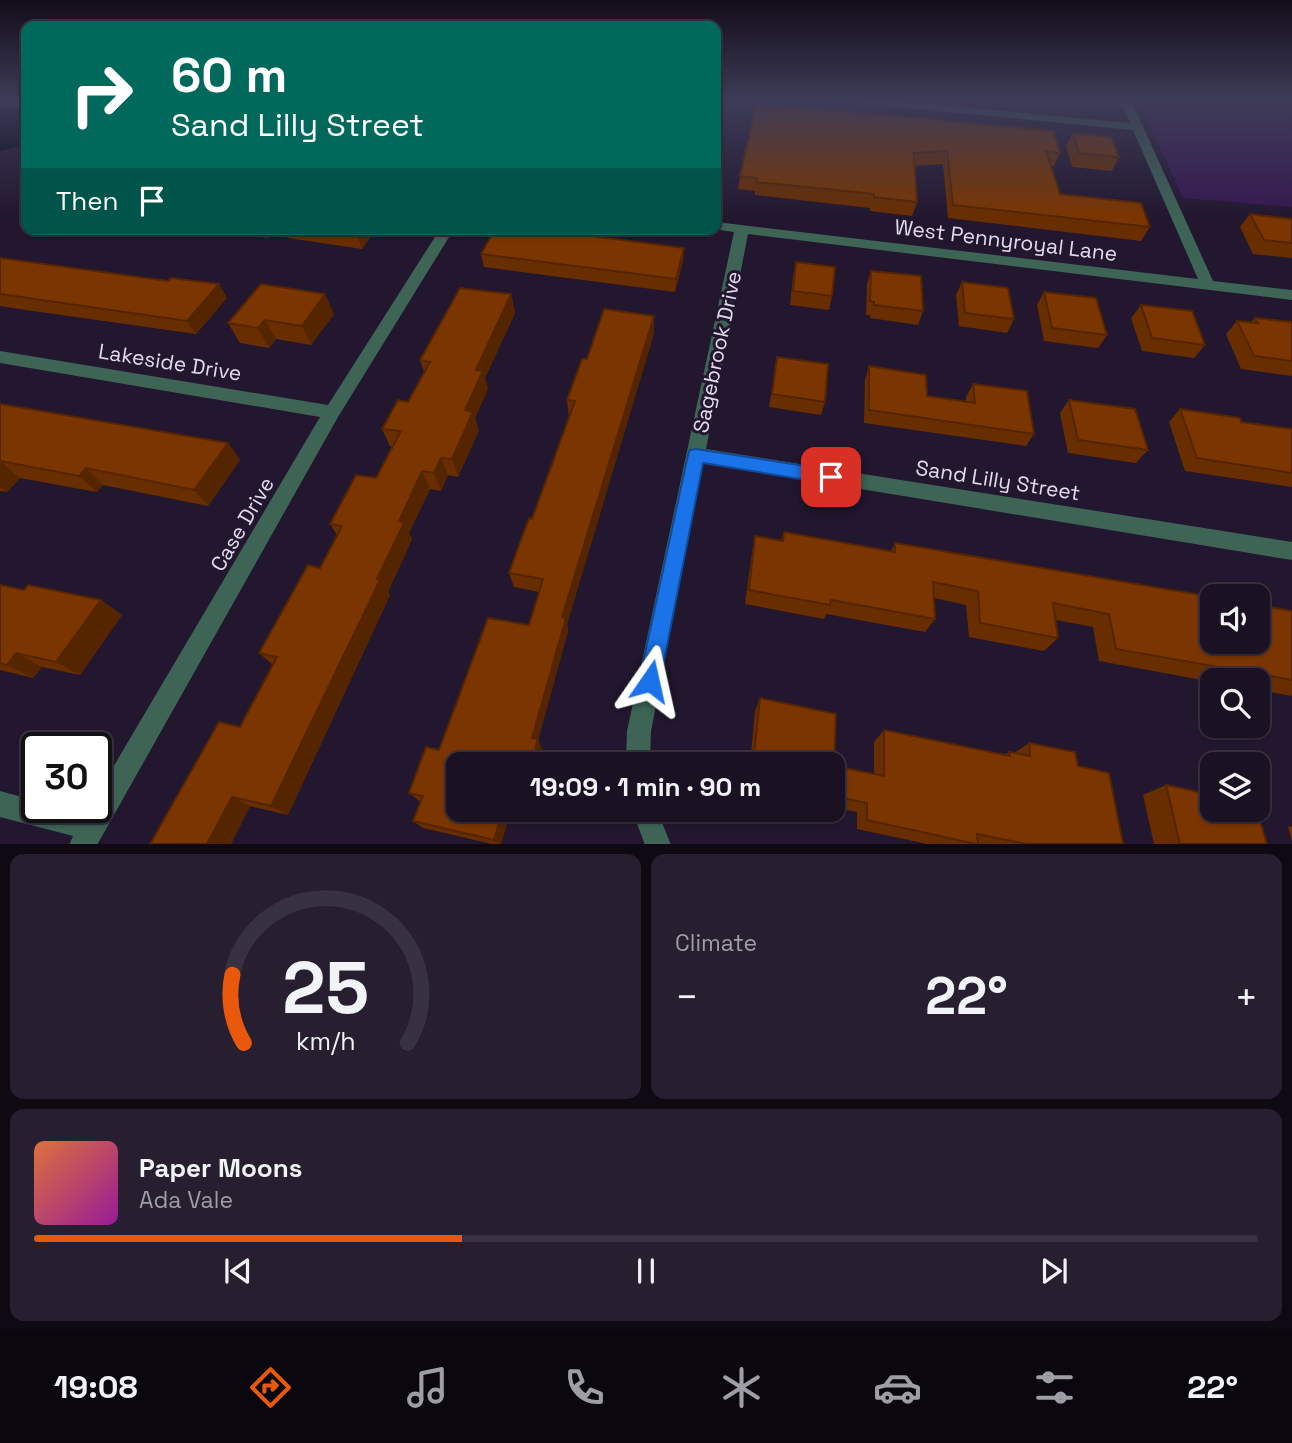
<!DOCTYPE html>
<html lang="en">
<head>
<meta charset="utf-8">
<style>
	body { margin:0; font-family:"Space Grotesk",sans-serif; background:#271f30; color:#f1f3f6; height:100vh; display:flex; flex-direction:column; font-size:26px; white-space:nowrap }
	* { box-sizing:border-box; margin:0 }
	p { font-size:23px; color:#9f9da6 }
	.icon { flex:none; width:38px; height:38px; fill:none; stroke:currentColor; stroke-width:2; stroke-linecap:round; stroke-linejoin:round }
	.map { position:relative; height:844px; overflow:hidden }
	.details { display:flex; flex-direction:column; gap:10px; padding:10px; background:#0e0913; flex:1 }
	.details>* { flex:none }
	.top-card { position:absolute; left:21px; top:21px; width:700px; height:214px; border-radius:14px; box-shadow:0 2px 5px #0004,0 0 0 2px #383141; background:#00695c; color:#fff; overflow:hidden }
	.tools { position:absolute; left:1200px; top:584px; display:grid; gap:14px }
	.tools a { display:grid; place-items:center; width:70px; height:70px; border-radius:14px; background:#1a1123; box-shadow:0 2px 5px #0004,0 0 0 2px #383141; font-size:35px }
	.speed { position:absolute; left:21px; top:732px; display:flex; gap:14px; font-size:35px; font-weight:700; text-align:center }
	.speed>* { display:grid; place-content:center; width:91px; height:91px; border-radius:50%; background:#1a1123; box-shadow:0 2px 5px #0004,0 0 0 2px #383141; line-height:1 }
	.speed .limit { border:4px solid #111; border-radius:10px; background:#fff; color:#111 }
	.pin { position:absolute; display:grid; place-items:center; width:60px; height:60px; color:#fff; margin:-30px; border-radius:14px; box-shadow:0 4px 10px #0006 }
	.me { position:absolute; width:77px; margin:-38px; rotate:11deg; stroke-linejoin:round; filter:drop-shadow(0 0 5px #0008) }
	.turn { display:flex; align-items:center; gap:24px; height:147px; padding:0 35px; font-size:32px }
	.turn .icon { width:91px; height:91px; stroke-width:2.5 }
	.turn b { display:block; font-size:49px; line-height:60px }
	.then { display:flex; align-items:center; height:66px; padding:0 35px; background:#0003; gap:14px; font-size:26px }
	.big { font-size:52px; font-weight:600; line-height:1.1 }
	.details .tile { flex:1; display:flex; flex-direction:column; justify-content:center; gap:10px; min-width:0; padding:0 24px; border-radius:14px; background:#271f30 }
	.details .dial { align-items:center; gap:0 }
	.dial svg { height:182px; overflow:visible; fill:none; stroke:#383141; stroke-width:7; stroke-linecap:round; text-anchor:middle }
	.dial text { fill:#f1f3f6; stroke:none }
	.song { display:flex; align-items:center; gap:21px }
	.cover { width:84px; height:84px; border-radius:10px; background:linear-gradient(135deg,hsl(20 70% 55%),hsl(300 70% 35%)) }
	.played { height:7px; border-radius:4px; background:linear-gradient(90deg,#ea580c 35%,#383141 35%) }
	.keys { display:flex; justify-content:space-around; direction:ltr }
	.heat { display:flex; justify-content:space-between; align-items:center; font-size:38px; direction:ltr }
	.details .tiles { flex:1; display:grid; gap:10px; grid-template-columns:1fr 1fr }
	.tile:last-child { grid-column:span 2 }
	.trip { position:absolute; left:446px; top:752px; width:399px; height:70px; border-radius:14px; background:#1a1123; box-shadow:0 2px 5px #0004,0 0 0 2px #383141; font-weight:600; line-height:70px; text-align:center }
	.tab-bar { display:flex; height:112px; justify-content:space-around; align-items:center; background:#0a070e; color:#9f9da6 }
	.tab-bar .icon { width:49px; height:49px }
	.tab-bar .current { color:#ea580c }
	.tab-bar b { font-size:32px; color:#f1f3f6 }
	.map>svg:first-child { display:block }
	.green { fill:#361851 }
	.water { fill:#000616 }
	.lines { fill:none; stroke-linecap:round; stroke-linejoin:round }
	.minor { fill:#3d6455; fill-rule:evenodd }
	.wall { fill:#692e00 }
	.shaded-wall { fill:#552500 }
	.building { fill:#7a3500; stroke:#552500; stroke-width:2 }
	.route { fill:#1a73e8; stroke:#114b97; stroke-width:2 }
	.labels { text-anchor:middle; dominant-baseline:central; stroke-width:6; stroke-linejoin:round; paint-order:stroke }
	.street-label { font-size:21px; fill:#e3dcec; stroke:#22172f }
</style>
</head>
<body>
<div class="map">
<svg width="1292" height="845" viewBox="0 0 1292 845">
	<rect width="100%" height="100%" fill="#22172f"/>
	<!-- green -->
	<path class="green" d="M 1138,100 L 1292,100 L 1292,207 L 1183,198 Z"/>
	<!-- water -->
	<path class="water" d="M 0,106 L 26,110 L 26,145 L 0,151 Z"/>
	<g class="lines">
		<!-- minor -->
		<path class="minor" d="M 850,100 L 887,100 L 1130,123 L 1120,100 L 1131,100 L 1213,281 L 1292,290 L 1292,300 L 748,234 L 706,449 L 1292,542 L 1292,560 L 703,463 L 651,731 L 650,765 L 626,765 L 627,731 L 734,232 L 713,229 L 716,229 L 716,222 L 1198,279 L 1133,130 L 856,103 Z
			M 440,229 L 454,229 L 338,417 L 97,845 L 69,845 L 73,836 L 0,817 L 0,791 L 37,801 L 37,807 L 59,807 L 86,814 L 90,807 L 96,807 L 96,796 L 320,417 L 0,363 L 0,351 L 328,405 Z
			M 632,810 L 657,810 L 671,845 L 645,845 Z"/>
	</g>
	<!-- wall -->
	<path class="wall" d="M 757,103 L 1060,153 L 1054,166 L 1051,166 L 1060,194 L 1150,227 L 1141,241 L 948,218 L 943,164 L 914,166 L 917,202 L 912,216 L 870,211 L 870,208 L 755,195 L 755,191 L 738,189 L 740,176 Z
		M 1073,133 L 1119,157 L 1112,171 L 1072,167 L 1066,146 Z
		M 1250,214 L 1292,219 L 1292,258 L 1253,254 L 1240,227 Z
		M 209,229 L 376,229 L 362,249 L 288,238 L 282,233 L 279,237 L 270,236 L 268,238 Z
		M 684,248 L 683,261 L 675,292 L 484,267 L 481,254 Z
		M 0,258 L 227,298 L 196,334 L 19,309 L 0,306 Z
		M 796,262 L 832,296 L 829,310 L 790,305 L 793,276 Z
		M 871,271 L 923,311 L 918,325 L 870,318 L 870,315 L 866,315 L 867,284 Z
		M 962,282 L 1014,319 L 1007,333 L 959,326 L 956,295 Z
		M 1044,292 L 1107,335 L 1098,348 L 1044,341 L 1037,305 Z
		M 511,294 L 515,313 L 485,378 L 488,389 L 475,418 L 479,430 L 458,477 L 448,475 L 441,491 L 430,489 L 409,533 L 412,539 L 388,592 L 390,595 L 288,815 L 250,806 L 231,844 L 150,844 L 240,727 L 273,665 L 259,653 L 320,568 L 337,535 L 330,524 L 376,478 L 393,447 L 390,446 L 382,429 L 408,402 L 424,372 L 420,360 Z
		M 1141,305 L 1205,345 L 1194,358 L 1142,351 L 1131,318 Z
		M 334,314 L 311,345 L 276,339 L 269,348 L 240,343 L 228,323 Z
		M 1255,318 L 1292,322 L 1292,376 L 1241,369 L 1226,334 L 1237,321 L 1251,322 Z
		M 654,333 L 567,624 L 568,631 L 538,740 L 542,749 L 458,765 L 501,844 L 492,844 L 423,828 L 413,821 L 421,802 L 409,793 L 529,625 L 539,592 L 514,587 L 509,573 L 532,519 L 569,417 L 567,400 L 587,359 Z
		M 777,357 L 825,402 L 821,415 L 769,407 Z
		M 869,366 L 927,396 L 966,401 L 966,397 L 973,384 L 1034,434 L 1026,446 L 864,423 L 865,380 Z
		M 1069,400 L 1148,450 L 1136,463 L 1068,453 L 1060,413 Z
		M 0,404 L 228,443 L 240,460 L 208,506 L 103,485 L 97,492 L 20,478 L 7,492 L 0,491 Z
		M 1180,409 L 1241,422 L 1292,429 L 1292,487 L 1185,471 L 1169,422 Z
		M 784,532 L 891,551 L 895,543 L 1292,611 L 1292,696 L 1258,690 L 1258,681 L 1213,681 L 1213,682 L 1099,661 L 1093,627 L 1056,620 L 1058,638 L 1044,651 L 969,637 L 966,605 L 934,598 L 935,619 L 925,632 L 826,614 L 824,619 L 745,604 L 752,552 L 755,536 L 781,540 Z
		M 0,585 L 24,590 L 101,600 L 122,615 L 80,675 L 42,667 L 33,678 L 0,670 Z
		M 760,698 L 836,714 L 834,766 L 874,774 L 874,742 L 884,730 L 1004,755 L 1009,752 L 1014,753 L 1029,743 L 1075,752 L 1078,766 L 1109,773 L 1123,844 L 927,844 L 857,829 L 857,812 L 833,807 L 833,765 L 750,765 L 755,711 Z
		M 1166,785 L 1267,844 L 1154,844 L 1143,795 Z
		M 1292,826 L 1292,841 L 1288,827 Z"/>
	<!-- shaded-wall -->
	<path class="shaded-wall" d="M 264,229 L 267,229 L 270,236 L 268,238 Z
		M 275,229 L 280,229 L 282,233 L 279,237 Z
		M 361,229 L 376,229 L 362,249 L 357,235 Z
		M 684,248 L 683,261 L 675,292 L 676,279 Z
		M 219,284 L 227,298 L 196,334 L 187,321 Z
		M 325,294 L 334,314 L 311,345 L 302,326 Z
		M 511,294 L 515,313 L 485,378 L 488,389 L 475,418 L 479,430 L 458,477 L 452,459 L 476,370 Z
		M 654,316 L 654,333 L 567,624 L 568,631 L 538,740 L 542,749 L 538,765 L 531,765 L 532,738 L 562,617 Z
		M 265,320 L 276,339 L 269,348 L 258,328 Z
		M 228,443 L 240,460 L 208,506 L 194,490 Z
		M 441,458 L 448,475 L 441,491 L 434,473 Z
		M 0,461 L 20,478 L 7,492 L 0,487 Z
		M 86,468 L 103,485 L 97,492 L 79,476 Z
		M 422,471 L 430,489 L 409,533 L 412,539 L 388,592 L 390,595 L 288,815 L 271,806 L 377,579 L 399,521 Z
		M 101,600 L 122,615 L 80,675 L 56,662 Z
		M 16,653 L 42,667 L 33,678 L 7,665 Z
		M 232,797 L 250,806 L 231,844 L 207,844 Z
		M 503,810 L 511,810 L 501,844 L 498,844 L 494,840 Z"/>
	<!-- building -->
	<path class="building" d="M 757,103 L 1054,131 L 1060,153 L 1046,151 L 1060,194 L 1141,203 L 1150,227 L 953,205 L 947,151 L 914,153 L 917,202 L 874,197 L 874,194 L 756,182 L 757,178 L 740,176 Z
		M 1073,133 L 1111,137 L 1119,157 L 1079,153 Z
		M 1250,214 L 1292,219 L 1292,243 L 1264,240 Z
		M 313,229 L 361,229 L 357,235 Z
		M 495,229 L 538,229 L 684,248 L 676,279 L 481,254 Z
		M 0,258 L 168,281 L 171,278 L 219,284 L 187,321 L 0,294 Z
		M 796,262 L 835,267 L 832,296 L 793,291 Z
		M 871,271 L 921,276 L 923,311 L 874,305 L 874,302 L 870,301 Z
		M 962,282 L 1008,288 L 1014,319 L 965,313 Z
		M 261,284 L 325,294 L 302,326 L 265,320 L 258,328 L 228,323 Z
		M 460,288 L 511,294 L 476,370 L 483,371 L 465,410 L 473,412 L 452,459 L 441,458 L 434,473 L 422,471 L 399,521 L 404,523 L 377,579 L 380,580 L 271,806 L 232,797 L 207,844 L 150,844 L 219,722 L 240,727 L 277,657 L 259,653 L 308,565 L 320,568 L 342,526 L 330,524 L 356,475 L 376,478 L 401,431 L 382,429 L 398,400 L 408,402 L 430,362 L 420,360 Z
		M 1044,292 L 1096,298 L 1107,335 L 1052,328 Z
		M 1141,305 L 1192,311 L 1205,345 L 1152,338 Z
		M 604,309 L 654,316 L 562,617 L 566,618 L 532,738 L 538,739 L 531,765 L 458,765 L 458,810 L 503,810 L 494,840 L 413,821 L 423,796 L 409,793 L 426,747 L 439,750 L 488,618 L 529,625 L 543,579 L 509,573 L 529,518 L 532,519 L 575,401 L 567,400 L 582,359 L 587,359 Z
		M 1255,318 L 1292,322 L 1292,361 L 1254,356 L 1237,321 L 1258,323 Z
		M 777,357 L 828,364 L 825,402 L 772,394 Z
		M 869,366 L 926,375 L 927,396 L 975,403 L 973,384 L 1027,391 L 1034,434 L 869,410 Z
		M 1069,400 L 1135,409 L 1148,450 L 1078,440 Z
		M 0,404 L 228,443 L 194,490 L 86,468 L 79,476 L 0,461 Z
		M 1180,409 L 1240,418 L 1241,422 L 1292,429 L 1292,473 L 1197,458 Z
		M 784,532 L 895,552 L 895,543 L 1213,597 L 1213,642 L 1258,642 L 1258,605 L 1292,611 L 1292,680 L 1116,649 L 1109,614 L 1053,603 L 1058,638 L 980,623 L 978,591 L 933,582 L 935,619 L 831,600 L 830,605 L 749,590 L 755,536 L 783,541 Z
		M 0,585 L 24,590 L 28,585 L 101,600 L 56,662 L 16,653 L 7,665 L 0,663 Z
		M 760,698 L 836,714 L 834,766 L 884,776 L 884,730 L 1010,756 L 1009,752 L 1030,756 L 1029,743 L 1075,752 L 1078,766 L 1109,773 L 1123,844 L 1027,844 L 977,834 L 978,844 L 976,844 L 867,820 L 867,803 L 833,796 L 833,765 L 753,765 Z
		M 1166,785 L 1213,795 L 1213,810 L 1257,810 L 1267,844 L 1180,844 Z"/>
	<!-- sky -->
	<linearGradient id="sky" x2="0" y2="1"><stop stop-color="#130d1a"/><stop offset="0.46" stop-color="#3e3c58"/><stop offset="1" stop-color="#3e3c58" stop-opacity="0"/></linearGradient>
	<rect width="1292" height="218" fill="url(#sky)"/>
	<!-- route -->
	<path class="route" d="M 696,449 L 831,470 L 837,472 L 840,477 L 837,482 L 831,484 L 703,463 L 660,681 L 657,688 L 650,691 L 643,688 L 639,681 L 688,455 L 690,450 Z"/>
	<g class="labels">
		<!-- street labels -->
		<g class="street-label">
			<text transform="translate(1006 240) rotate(7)">West Pennyroyal Lane</text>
			<text transform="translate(717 352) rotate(-78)">Sagebrook Drive</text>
			<text transform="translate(170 362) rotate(9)">Lakeside Drive</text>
			<text transform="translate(998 480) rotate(9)">Sand Lilly Street</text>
			<text transform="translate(242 524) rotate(-60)">Case Drive</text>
		</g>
	</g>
</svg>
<div class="tools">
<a><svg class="icon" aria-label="sound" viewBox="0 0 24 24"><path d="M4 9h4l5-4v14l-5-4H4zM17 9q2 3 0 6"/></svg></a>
<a><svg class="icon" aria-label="search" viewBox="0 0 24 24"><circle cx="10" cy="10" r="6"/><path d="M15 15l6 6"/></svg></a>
<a><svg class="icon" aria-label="layers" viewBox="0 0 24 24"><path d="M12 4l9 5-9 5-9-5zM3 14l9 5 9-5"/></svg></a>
</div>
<div class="speed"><div class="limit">30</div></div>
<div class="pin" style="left:831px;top:477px;background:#d93025"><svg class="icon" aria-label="arrive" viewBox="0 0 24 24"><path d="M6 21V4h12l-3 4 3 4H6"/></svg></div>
<svg class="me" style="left:650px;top:681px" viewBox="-20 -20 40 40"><path d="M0-17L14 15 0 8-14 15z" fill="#1a73e8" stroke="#fff" stroke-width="4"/></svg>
<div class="trip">19:09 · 1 min · 90 m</div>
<div class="top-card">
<div class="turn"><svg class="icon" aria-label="right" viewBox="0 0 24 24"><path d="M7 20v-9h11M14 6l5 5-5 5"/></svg><div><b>60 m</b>Sand Lilly Street</div></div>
<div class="then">Then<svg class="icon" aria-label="arrive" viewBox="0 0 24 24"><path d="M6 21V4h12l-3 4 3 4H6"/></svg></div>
</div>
</div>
<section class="details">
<div class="tiles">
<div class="tile dial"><svg viewBox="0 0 100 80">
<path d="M14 69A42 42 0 1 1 86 69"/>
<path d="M14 69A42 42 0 0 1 9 39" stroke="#ea580c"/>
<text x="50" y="56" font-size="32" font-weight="700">25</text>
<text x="50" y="72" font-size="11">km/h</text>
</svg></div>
<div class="tile"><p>Climate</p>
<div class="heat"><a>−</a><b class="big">22°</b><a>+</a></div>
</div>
<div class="tile">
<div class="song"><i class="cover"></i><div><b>Paper Moons</b><p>Ada Vale</p></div></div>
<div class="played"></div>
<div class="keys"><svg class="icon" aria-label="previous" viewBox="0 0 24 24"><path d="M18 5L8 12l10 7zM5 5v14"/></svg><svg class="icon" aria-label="pause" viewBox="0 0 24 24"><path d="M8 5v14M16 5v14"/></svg><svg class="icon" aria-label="next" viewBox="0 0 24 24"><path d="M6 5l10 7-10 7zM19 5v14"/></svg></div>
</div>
</div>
</section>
<nav class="tab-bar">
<b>19:08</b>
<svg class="icon current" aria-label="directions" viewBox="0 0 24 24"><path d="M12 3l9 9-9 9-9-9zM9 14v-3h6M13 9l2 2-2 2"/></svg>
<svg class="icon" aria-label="music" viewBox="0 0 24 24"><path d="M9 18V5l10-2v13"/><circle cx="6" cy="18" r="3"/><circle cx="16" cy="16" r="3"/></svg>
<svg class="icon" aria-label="phone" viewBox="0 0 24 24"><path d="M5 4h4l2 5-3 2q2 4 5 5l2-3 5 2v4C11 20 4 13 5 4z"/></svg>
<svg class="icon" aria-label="climate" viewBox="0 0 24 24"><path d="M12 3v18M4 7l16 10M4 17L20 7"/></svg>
<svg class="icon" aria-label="car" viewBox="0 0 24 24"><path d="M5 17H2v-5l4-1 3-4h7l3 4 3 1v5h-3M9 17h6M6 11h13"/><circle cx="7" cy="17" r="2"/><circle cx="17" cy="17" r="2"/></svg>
<svg class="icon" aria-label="filters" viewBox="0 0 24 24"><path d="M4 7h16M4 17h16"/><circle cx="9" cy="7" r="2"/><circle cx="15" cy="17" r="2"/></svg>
<b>22°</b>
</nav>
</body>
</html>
